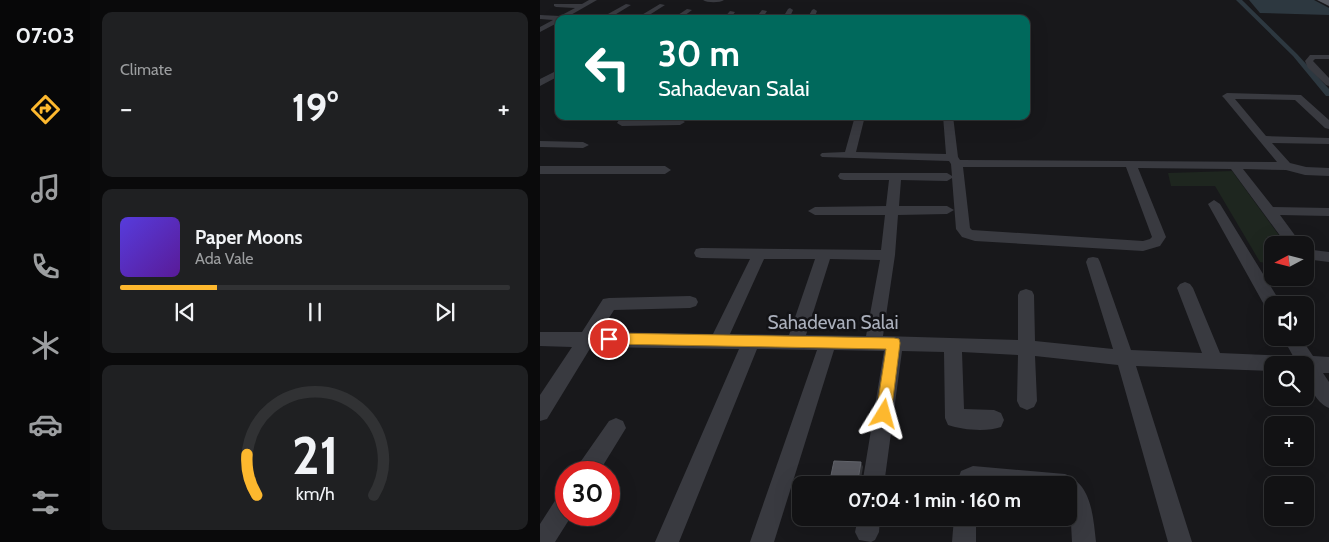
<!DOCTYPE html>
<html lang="en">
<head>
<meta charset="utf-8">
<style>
	body { margin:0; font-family:Cabin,sans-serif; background:#1f2022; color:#f1f3f6; height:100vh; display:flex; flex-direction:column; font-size:19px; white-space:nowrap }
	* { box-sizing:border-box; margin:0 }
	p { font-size:16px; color:#9c9ea0 }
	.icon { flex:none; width:28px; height:28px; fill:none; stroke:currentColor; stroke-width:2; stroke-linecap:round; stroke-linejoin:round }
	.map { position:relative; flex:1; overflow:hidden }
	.panel { display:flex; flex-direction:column; gap:12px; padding:12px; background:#0a0a0b; width:450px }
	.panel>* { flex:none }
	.hud { position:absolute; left:15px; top:15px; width:475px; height:105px; border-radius:10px; box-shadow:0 5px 20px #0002,0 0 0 1px #313234; background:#00695c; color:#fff; overflow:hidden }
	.needle { width:32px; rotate:263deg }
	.tools { position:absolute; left:724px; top:236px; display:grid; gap:10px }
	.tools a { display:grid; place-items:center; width:50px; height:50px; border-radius:10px; background:#121214; box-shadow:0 5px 20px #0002,0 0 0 1px #313234; font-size:25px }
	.speed { position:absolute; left:15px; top:461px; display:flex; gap:10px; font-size:25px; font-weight:700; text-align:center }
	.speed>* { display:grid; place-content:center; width:65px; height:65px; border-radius:50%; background:#121214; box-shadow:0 5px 20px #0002,0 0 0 1px #313234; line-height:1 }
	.speed .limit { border:8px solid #d22; background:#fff; color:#111 }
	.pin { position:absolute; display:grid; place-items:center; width:42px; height:42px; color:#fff; margin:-21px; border:2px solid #fff; border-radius:50%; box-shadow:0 1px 5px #0007 }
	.me { position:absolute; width:55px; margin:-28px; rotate:8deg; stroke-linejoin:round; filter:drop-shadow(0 0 4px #0008) }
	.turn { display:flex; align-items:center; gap:18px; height:105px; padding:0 20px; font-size:22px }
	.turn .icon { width:65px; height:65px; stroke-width:2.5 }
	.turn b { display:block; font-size:35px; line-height:42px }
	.big { font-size:38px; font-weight:700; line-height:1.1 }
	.panel .tile { flex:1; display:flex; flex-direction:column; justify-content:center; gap:8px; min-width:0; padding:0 18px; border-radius:10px; background:#1f2022 }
	.panel .dial { align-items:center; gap:0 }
	.dial svg { height:130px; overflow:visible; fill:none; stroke:#313234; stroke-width:7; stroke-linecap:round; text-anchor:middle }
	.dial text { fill:#f1f3f6; stroke:none }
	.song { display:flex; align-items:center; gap:15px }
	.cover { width:60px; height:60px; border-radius:8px; background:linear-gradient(135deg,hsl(250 70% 55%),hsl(270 70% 35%)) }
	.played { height:5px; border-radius:2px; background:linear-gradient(90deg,#fdb82e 25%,#313234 25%) }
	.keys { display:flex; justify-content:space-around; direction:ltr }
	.heat { display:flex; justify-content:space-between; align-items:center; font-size:28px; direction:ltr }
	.trip { position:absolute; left:252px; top:476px; width:285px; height:50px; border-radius:10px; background:#121214; box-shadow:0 5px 20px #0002,0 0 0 1px #313234; font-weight:700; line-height:50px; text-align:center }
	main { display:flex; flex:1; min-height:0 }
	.tabs { display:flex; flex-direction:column; width:90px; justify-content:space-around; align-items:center; background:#070708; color:#9c9ea0 }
	.tabs .icon { width:35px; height:35px }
	.tabs .active { color:#fdb82e }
	.tabs b { font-size:22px; color:#f1f3f6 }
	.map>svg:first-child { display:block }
	.green { fill:#1e261f }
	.water { fill:#2d3840 }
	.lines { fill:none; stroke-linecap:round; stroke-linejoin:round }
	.canal { fill:#2d3840; fill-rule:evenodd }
	.street { fill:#393a40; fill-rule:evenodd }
	.primary { fill:#55575f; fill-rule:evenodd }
	.shaded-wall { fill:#313236 }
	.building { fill:#54555c; stroke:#61636a }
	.route { fill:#fdb82e; stroke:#a4781e }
	.labels { text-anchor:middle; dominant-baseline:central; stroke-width:5; stroke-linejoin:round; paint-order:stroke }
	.street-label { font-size:19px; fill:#aaafbb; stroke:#131316 }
</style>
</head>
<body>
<main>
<nav class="tabs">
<b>07:03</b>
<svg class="icon active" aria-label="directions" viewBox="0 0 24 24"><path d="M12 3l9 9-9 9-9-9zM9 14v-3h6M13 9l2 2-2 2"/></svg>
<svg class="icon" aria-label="music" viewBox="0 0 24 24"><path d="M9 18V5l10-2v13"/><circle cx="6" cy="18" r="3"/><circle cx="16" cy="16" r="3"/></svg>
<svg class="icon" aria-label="phone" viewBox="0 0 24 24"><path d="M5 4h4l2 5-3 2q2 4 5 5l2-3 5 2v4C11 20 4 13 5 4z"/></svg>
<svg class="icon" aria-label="climate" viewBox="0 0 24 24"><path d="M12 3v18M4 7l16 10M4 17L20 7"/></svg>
<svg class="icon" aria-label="car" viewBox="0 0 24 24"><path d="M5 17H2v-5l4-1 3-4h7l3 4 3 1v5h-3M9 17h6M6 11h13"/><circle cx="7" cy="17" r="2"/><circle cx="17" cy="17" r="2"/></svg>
<svg class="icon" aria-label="filters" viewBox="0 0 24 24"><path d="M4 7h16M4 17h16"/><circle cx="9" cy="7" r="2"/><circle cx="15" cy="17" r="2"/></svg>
</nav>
<section class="panel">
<div class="tile"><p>Climate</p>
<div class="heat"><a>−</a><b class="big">19°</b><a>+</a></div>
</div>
<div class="tile">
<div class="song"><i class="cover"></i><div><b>Paper Moons</b><p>Ada Vale</p></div></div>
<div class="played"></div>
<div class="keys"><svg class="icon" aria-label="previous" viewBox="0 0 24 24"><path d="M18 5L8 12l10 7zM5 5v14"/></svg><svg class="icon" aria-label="pause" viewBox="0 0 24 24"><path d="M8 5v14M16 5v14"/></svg><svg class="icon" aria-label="next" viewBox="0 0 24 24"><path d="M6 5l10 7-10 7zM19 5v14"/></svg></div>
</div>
<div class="tile dial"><svg viewBox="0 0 100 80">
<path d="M14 69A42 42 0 1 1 86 69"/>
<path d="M14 69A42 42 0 0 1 8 44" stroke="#fdb82e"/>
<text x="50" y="56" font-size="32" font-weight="700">21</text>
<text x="50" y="72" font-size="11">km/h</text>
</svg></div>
</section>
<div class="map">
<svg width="789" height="542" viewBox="0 0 789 542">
	<rect width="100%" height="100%" fill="#18181b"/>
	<!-- green -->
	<path class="green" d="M 692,171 L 746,245 L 732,245 L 732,264 L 720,262 L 675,186 L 631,186 L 628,173 Z"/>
	<!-- water -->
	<path class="water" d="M 709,0 L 774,0 L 789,8 L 789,15 L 720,13 Z"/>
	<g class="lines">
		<!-- canal -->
		<path class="canal" d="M 696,0 L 702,0 L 757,54 L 789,89 L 789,96 L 786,96 L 753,56 Z"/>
		<!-- street -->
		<path class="street" d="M 49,0 L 57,0 L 29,16 L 44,19 L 19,19 L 19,22 L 0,32 L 0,27 L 13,20 L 0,19 L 0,15 L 20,16 L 35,8 L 16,7 L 14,6 L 14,4 L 42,4 Z
			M 163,0 L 184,0 C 180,3 167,3 163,0 Z
			M 86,4 L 91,5 L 68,19 L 59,19 Z
			M 120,4 L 125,5 L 103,19 L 95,19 Z
			M 250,8 L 253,10 L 249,19 L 242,19 L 248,9 Z
			M 147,9 L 152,10 L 140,19 L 132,19 Z
			M 274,9 L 277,11 L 274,19 L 267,19 L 272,10 Z
			M 222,10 L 227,11 L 222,19 L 215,19 Z
			M 190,11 L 195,12 L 190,19 L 183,19 Z
			M 770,55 L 789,55 L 789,59 L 775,59 L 773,61 L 789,78 L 789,86 L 786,85 L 768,68 L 765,61 Z
			M 14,72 L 18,75 L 17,77 L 0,86 L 0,79 Z
			M 687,93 L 761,95 L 789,120 L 789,129 L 785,128 L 755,100 L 695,99 L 726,136 L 789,138 L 789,144 L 732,143 L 750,163 L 766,167 L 789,168 L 789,176 L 765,175 L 746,170 L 703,169 L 733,207 L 789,208 L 789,216 L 740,215 L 762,245 L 747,245 L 691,169 L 598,168 L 626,237 L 620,246 L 603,251 L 435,241 L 422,237 L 416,229 L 412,178 L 407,181 L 361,180 L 359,206 L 407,206 L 414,210 L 407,214 L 358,215 L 355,255 L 343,336 L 478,340 L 478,295 L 480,291 L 486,289 L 492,291 L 494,295 L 495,341 L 573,349 L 546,262 L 548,258 L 553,257 L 558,258 L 560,262 L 591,350 L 662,353 L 637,288 L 640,284 L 645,282 L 650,284 L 653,288 L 680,353 L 753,356 L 743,338 L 761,338 L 773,356 L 789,357 L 789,373 L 783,373 L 789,382 L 789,408 C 775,403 765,379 765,365 L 732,365 L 732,371 L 596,366 L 652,542 L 628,542 L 578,365 L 495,356 L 497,401 L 494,407 L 487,410 L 480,407 L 477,401 L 478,355 L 422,352 L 424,409 L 454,410 L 461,413 L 464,420 L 461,427 C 447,432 422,430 408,425 L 405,418 L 404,352 L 362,351 L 344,485 L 322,485 L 344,351 L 294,350 L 234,542 L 210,542 L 277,350 L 217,349 L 139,542 L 115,542 L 199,349 L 51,347 L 7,419 L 0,421 L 0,395 L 32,347 L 0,346 L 0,332 L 42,332 L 63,299 L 69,298 L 150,296 L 156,298 L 158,302 L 156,306 L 150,308 L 74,310 L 60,332 L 173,334 L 210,259 L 161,258 L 156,257 L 154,253 L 156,249 L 161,248 L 341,250 L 345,215 L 275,215 L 268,211 L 275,207 L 346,206 L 349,180 L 304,180 L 300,179 L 298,176 L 300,173 L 407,173 L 412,176 L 411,164 L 409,161 L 282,157 L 280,155 L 282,153 L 305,152 L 315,116 L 325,116 L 316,152 L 406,154 L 403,116 L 413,116 L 418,157 L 420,160 L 737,162 L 684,98 L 682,96 ZM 423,167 L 586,167 L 612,237 L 610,239 L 603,241 L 432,230 L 430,228 ZM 224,259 L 275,259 L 249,335 L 190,334 ZM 290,259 L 340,260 L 326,336 L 266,335 Z
			M 82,116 L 92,116 L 89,120 L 140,119 L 145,122 L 140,125 L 82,126 L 77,123 Z
			M 0,141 L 43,142 L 49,145 L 43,148 L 0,147 Z
			M 0,166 L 125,166 L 131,170 L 125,174 L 0,174 Z
			M 674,200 L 680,204 L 739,300 L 741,305 L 732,305 L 732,311 L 727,310 L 668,204 Z
			M 765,249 L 789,252 L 789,262 L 765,259 Z
			M 76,418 L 83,421 L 86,428 L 59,472 L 37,472 L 39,464 L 69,421 Z
			M 433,466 L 525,474 C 552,485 553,516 556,542 L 532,542 L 529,485 L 416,485 L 421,471 Z
			M 26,493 L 26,515 L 32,515 L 15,542 L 0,542 L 0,524 L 18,496 Z
			M 318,518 L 340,518 L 339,532 L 335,540 L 331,542 L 319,540 L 315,532 Z
			M 414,518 L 436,518 L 436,542 L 412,542 Z"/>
		<!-- primary -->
		<path class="primary" d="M 777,0 L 789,0 L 789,6 Z"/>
	</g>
	<!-- shaded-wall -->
	<path class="shaded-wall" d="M 321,462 L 323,467 L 320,485 L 318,480 Z"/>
	<!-- building -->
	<path class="building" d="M 294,461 L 321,462 L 318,480 L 325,482 L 324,485 L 289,485 Z"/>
	<!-- route -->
	<path class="route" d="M 69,333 L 354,338 L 359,339 L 360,343 L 351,414 L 349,419 L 344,421 L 338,419 L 336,414 L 346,349 L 69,344 L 65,343 L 63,339 L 65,335 Z"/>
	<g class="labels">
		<!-- street labels -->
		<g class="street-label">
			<text x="293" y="322">Sahadevan Salai</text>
		</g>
	</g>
</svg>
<div class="tools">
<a><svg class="needle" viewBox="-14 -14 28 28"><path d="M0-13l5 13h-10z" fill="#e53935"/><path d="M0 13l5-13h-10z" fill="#9c9ea0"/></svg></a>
<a><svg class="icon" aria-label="sound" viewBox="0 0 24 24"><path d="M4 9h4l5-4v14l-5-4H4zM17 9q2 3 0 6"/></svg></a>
<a><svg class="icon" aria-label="search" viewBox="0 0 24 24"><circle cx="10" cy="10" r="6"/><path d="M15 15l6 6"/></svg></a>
<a>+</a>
<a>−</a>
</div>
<div class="speed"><div class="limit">30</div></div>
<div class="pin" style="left:69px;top:339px;background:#d93025"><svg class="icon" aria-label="arrive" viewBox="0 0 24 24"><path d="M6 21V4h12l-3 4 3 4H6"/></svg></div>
<svg class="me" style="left:344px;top:414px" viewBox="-20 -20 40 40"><path d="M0-17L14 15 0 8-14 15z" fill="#fdb82e" stroke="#fff" stroke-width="4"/></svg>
<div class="trip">07:04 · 1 min · 160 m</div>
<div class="hud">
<div class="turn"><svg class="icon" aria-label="left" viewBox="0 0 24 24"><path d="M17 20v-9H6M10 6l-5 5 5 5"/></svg><div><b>30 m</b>Sahadevan Salai</div></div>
</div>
</div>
</main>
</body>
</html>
